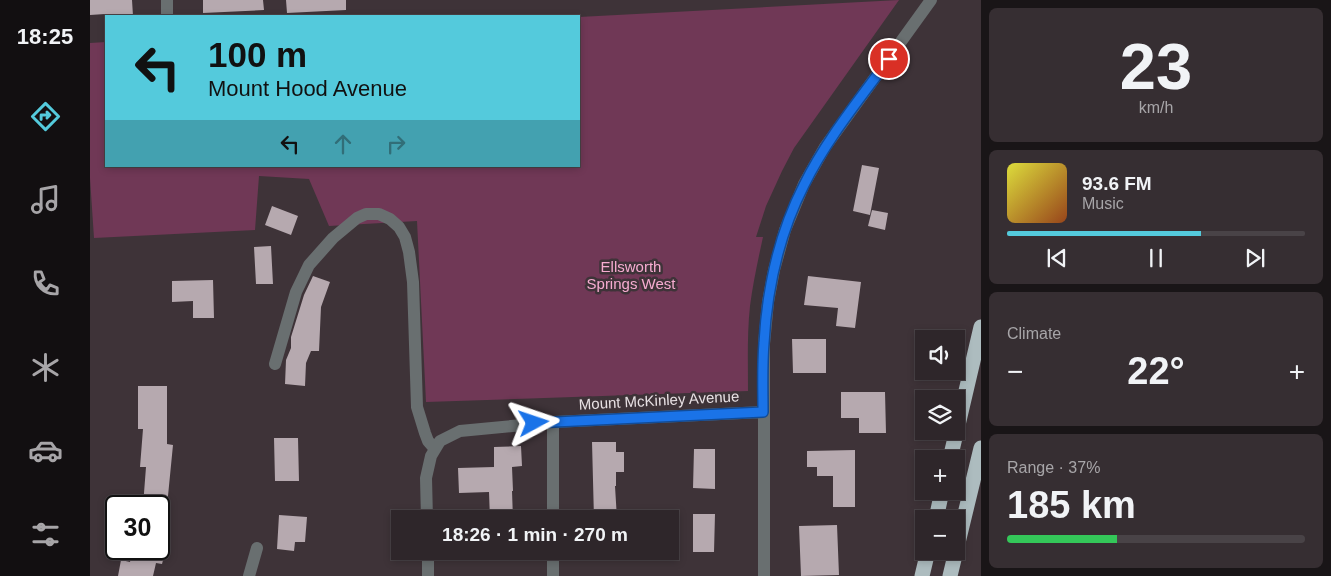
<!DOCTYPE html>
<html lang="en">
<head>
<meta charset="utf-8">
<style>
	body { margin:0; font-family:Helvetica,sans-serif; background:#362e32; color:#f1f3f6; height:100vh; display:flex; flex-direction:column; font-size:19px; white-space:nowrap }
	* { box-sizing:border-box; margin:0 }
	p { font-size:16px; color:#a7a5a8 }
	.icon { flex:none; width:28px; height:28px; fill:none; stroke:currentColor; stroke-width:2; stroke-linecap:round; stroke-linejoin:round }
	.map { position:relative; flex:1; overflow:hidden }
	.panel { display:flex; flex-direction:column; gap:8px; padding:8px; background:#191517; width:350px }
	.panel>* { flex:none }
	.hud { position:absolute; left:15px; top:15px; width:475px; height:152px; border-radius:0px; box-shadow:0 2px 8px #0003,0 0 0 1px #494347; background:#54cadc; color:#111; overflow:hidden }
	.fabs { position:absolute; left:825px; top:330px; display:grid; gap:10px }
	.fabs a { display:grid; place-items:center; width:50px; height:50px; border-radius:0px; background:#2e262a; box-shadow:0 2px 8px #0003,0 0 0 1px #494347; font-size:25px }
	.speed { position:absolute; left:15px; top:495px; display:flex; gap:10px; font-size:25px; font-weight:700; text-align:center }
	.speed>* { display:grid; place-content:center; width:65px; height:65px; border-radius:50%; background:#2e262a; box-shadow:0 2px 8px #0003,0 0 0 1px #494347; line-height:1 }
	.speed .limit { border:2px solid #111; border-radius:8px; background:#fff; color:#111 }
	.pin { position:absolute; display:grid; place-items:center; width:42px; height:42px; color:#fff; margin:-21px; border:2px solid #fff; border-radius:50%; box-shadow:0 1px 5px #0007 }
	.me { position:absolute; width:55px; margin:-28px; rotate:85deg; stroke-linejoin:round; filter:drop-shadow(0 0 4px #0008) }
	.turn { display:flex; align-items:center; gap:18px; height:105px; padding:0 20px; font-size:22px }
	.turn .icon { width:65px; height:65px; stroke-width:2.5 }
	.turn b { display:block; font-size:35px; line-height:42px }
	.lanes { display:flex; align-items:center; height:48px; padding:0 20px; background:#0003; justify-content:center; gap:25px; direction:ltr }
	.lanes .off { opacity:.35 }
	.big { font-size:38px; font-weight:800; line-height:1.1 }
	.panel .card { flex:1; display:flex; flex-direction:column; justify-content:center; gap:8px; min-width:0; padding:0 18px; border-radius:8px; background:#362e32 }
	.panel .dial { align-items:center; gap:0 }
	.dial b { font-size:65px; line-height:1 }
	.song { display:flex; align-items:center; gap:15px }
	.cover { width:60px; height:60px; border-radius:8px; background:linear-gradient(135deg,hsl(60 70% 55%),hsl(20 70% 35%)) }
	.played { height:5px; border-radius:2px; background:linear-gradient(90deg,#54cadc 65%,#494347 65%) }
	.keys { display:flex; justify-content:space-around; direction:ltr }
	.heat { display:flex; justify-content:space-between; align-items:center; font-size:28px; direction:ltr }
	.charge { height:8px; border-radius:4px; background:linear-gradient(90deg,#34c759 37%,#494347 0) }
	.trip { position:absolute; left:301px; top:510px; width:288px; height:50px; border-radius:0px; background:#2e262a; box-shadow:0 2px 8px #0003,0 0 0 1px #494347; font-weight:800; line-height:50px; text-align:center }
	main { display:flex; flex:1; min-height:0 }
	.tabs { display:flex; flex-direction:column; width:90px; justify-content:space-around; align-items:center; background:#120f11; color:#a7a5a8 }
	.tabs .icon { width:35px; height:35px }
	.tabs .active { color:#54cadc }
	.tabs b { font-size:22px; color:#f1f3f6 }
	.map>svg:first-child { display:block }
	.green { fill:#703856 }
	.building { fill:#b6a9af }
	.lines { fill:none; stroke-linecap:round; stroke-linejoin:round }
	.minor { stroke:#696f70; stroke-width:12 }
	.highway { stroke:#adbcbf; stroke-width:15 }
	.route-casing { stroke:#114b97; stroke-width:12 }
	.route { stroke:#1a73e8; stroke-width:9 }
	.labels { text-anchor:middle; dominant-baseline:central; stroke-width:5; stroke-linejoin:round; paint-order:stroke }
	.park-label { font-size:15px; fill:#f7acd1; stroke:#3e3338 }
	.street-label { font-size:15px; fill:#e8e1e4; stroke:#3e3338 }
</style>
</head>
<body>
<main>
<nav class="tabs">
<b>18:25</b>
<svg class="icon active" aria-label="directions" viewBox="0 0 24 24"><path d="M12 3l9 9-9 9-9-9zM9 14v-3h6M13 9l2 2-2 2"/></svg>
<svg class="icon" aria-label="music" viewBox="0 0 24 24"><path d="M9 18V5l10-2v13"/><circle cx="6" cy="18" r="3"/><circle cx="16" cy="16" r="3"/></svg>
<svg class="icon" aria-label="phone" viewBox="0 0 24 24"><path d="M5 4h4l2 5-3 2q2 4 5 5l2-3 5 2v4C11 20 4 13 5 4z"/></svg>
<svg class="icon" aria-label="climate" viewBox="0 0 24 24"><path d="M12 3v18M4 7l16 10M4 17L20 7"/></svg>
<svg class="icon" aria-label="car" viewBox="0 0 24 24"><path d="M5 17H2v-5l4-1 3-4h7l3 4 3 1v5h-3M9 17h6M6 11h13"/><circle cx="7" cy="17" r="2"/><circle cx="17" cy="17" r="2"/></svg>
<svg class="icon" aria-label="filters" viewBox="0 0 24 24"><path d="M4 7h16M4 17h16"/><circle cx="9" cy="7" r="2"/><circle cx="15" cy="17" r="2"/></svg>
</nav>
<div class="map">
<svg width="891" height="576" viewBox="0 0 891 576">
	<rect width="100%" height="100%" fill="#3e3338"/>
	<!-- green -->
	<path class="green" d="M 809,0 L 704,148 L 692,171 L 676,206 L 666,237 L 673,237 C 668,260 663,283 660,306 C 657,334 658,363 658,391 L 336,402 L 327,221 L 239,226 L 219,179 L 169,176 L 165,230 L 4,238 L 0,178 L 0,43 L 16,42 L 16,166 L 489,166 L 489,17 Z"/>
	<!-- building -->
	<path class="building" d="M 0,0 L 42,0 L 43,16 L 15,16 L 15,14 L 0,15 Z
		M 113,0 L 173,0 L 174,10 L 113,13 Z
		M 196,0 L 256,0 L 256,10 L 197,13 Z
		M 772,165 L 789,168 L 780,215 L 763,211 Z
		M 182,206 L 208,216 L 201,235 L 175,225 Z
		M 782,210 L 798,213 L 795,230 L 778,226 Z
		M 181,246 L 183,284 L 166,284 L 164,247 Z
		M 223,276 L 240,282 L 231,307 L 229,351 L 221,351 L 216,363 L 215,386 L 195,384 L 196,360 L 201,348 L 201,337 L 214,295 Z
		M 718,276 L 771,282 L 765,328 L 746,326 L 748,308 L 714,305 Z
		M 123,280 L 124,318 L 103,318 L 103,301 L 82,302 L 82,281 Z
		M 702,339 L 736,339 L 736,373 L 703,373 Z
		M 48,386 L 77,386 L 77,444 L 83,445 L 77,506 L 53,506 L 56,467 L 50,467 L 53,429 L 48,429 Z
		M 751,392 L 795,392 L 796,433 L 769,433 L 769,418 L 751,418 Z
		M 184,438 L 208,438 L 209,481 L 185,481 Z
		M 502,442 L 526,442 L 526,452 L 534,452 L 534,472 L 526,472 L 526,486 L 525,486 L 527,519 L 504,519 Z
		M 431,446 L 432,466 L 422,467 L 423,491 L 422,491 L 423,519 L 400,519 L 399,492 L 369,493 L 368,468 L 404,467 L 404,447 Z
		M 604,449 L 625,449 L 625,489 L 603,488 Z
		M 765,450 L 765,507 L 743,507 L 743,476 L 727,476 L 727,467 L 717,467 L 717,451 Z
		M 603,514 L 625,514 L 624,552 L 603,552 Z
		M 189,515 L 217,517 L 215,542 L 205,542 L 204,551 L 187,549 Z
		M 747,525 L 749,575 L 711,576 L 709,526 Z
		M 43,549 L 76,549 L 72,564 L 66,563 L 63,576 L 28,576 L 31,560 L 40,562 Z"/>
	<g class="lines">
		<!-- minor -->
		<path class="minor" d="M 77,0 L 77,16
			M 185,364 L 206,292 L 219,265 L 243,238 L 267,218 L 276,214 L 289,214 L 300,219 L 309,227 L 315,237 L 319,252 L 323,282 L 327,407 L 335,433 L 338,441 L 345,449
			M 337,519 L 336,478 L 341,456 L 350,441 L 370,431 L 463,422 L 673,412
			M 463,519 L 463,422
			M 338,551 L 338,576
			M 159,576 L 167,548
			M 463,576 L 463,551
			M 674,576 L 674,344 L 678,302 L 684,270 L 695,230 L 714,184 L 735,147 L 841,0"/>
		<!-- highway -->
		<path class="highway" d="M 860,459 L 891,327
			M 846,519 L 852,491
			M 866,551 L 891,448
			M 832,576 L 838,551
			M 860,576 L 866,551"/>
	</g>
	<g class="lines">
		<defs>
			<path id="route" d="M 444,423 L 673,412 C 673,389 672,366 674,343 C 677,289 689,234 714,185 C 736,140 769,100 799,59"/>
		</defs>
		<!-- route casing -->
		<use href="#route" class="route-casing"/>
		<!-- route -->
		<use href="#route" class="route"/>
	</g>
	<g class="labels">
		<!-- park labels -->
		<g class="park-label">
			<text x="541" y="266">Ellsworth<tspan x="541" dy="17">Springs West</tspan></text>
		</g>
		<!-- street labels -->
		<g class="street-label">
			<text transform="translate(569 400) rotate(-3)">Mount McKinley Avenue</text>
		</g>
	</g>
</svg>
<div class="fabs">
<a><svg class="icon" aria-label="sound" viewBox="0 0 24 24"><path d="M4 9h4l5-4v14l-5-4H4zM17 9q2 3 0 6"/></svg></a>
<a><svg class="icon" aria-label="layers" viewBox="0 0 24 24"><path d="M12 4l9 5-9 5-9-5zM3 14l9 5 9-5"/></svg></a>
<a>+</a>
<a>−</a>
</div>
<div class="speed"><div class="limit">30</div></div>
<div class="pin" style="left:799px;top:59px;background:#d93025"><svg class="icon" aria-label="arrive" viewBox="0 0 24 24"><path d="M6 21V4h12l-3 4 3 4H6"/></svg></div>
<svg class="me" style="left:444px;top:423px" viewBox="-20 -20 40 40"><path d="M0-17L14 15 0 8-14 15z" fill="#1a73e8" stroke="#fff" stroke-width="4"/></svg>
<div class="trip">18:26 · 1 min · 270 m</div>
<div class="hud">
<div class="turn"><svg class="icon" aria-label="left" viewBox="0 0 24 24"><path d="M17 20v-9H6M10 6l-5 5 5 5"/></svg><div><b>100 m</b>Mount Hood Avenue</div></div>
<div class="lanes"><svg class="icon" aria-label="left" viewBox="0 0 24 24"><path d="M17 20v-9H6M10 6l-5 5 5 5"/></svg><svg class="icon off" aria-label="ahead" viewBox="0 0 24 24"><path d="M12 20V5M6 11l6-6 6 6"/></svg><svg class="icon off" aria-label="right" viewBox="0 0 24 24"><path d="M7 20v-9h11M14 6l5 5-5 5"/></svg></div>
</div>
</div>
<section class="panel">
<div class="card dial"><b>23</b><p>km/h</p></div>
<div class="card">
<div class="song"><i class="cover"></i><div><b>93.6 FM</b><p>Music</p></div></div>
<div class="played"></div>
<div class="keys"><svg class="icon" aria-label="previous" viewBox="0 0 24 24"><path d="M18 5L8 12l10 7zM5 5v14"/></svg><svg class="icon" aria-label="pause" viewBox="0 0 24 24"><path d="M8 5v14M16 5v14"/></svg><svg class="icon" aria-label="next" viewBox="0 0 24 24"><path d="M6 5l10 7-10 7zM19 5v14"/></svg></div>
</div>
<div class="card"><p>Climate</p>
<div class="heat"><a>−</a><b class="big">22°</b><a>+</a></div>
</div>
<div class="card"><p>Range · 37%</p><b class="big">185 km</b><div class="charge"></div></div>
</section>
</main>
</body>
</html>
